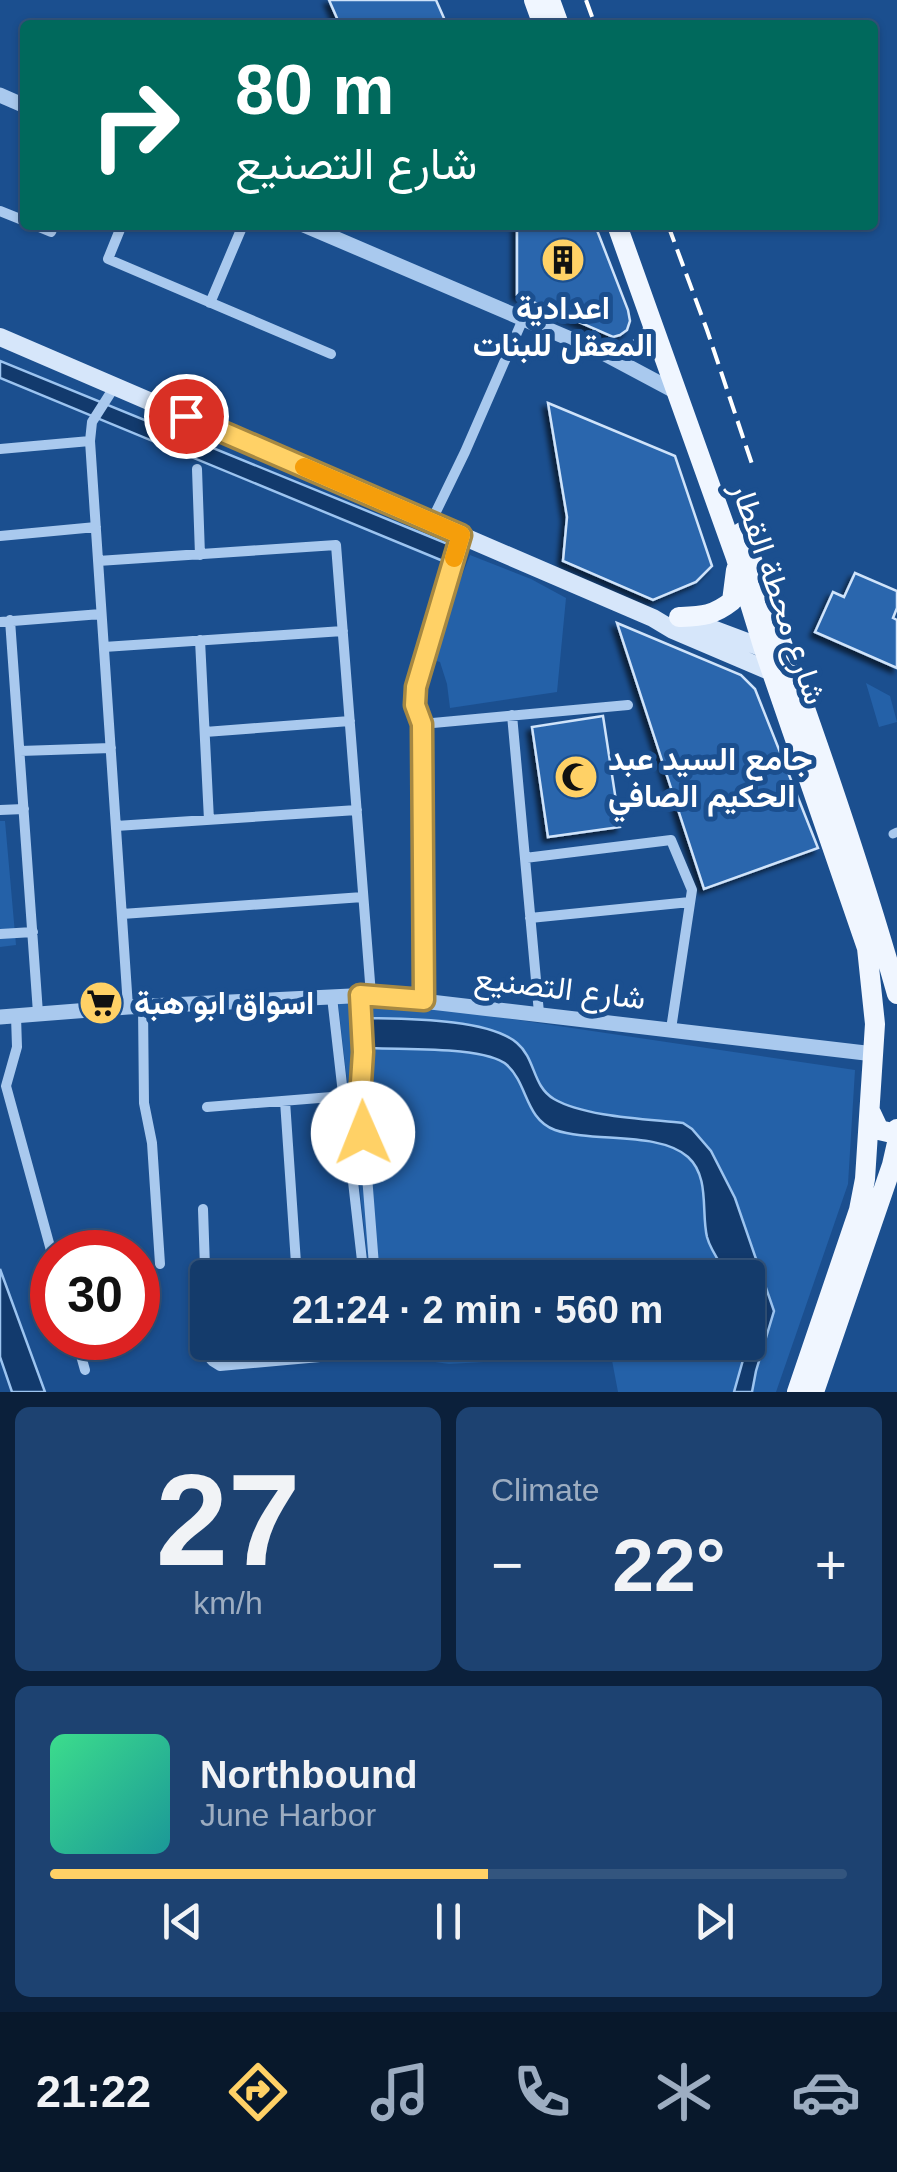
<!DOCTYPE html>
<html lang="en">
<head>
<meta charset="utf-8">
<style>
	body { margin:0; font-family:Helvetica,Vazirmatn,sans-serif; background:#1d4271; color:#f1f3f6; height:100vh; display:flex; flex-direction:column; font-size:38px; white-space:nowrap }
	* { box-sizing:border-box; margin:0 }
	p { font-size:32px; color:#9dadc1 }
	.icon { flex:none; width:55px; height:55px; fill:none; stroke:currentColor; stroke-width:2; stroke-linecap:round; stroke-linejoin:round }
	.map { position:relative; height:1392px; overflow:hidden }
	.drawer { display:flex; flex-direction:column; gap:15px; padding:15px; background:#0b203b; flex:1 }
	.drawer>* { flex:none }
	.hud { position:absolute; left:20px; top:20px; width:858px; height:210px; border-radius:10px; box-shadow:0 2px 8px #0004,0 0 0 2px #33557e; background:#00695c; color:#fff; overflow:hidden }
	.speed { position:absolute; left:30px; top:1230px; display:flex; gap:20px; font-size:50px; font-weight:700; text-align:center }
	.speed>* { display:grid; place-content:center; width:130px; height:130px; border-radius:50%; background:#143b6b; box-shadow:0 2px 8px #0004,0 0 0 2px #33557e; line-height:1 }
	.speed .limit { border:15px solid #d22; background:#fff; color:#111 }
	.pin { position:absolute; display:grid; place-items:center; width:85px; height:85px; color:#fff; margin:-42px; border:5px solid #fff; border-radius:50%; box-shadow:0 2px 10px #0007 }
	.me { position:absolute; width:110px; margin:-55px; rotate:359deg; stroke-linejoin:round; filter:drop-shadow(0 0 8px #0008) }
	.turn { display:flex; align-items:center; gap:35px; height:210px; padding:0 50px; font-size:45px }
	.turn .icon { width:130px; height:130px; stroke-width:2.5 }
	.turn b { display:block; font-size:70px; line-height:85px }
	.big { font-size:75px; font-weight:700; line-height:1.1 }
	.drawer .card { flex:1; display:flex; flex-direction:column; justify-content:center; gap:15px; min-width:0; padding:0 35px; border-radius:15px; background:#1d4271 }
	.drawer .dial { align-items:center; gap:0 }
	.dial b { font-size:130px; line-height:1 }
	.song { display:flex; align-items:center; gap:30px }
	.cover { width:120px; height:120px; border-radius:15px; background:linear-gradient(135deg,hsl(150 70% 55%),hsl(180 70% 35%)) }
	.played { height:10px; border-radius:5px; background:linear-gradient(90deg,#ffd166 55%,#33557e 55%) }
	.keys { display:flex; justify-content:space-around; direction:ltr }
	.heat { display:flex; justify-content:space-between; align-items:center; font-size:55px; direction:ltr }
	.drawer .tiles { flex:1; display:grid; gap:15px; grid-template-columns:1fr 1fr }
	.card:last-child { grid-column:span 2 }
	.trip { position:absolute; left:190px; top:1260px; width:575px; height:100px; border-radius:10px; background:#143b6b; box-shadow:0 2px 8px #0004,0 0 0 2px #33557e; font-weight:700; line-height:100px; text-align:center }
	.dock { display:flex; height:160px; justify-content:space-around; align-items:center; background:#08182b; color:#9dadc1 }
	.dock .icon { width:70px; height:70px }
	.dock .on { color:#ffd166 }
	.dock b { font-size:45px; color:#f1f3f6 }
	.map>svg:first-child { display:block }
	.green { fill:#2461a8 }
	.water { fill:#123a6d; stroke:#9cc4f0; stroke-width:2.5 }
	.building { fill:#2a66ad; stroke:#cfe3fa; stroke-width:2.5; filter:url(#shadow) }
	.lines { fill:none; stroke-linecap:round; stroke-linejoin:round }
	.pedestrian { stroke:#a9c9ee; stroke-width:9 }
	.minor { stroke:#a9c9ee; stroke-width:10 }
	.tertiary { stroke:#a9c9ee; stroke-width:15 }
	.secondary { stroke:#d6e6fa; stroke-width:18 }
	.primary { stroke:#f0f6ff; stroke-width:20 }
	.rail { stroke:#fff; stroke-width:4; stroke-dasharray:18 8; stroke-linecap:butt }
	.route-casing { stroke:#a68842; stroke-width:25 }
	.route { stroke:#ffd166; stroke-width:18 }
	.slow { stroke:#f59e0b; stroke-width:18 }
	.labels { text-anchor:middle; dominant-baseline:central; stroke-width:10; stroke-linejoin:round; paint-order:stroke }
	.poi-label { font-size:32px; font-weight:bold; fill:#fff; stroke:#1b4f8f; text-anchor:start }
	.street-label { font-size:32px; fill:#fff; stroke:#1b4f8f }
</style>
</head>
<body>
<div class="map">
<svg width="897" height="1392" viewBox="0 0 897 1392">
	<defs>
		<filter id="shadow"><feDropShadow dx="-4.5" dy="4.5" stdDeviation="2.5" flood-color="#0009"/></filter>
	</defs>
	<rect width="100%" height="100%" fill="#1b4f8f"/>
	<!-- green -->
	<path class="green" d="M 470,555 L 531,579 L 566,598 L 557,692 L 450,708 L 447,684 L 440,662 L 430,659 Z
		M 866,683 L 890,696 L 897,722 L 879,727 Z
		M 0,821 L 5,821 L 16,945 L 0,947 Z
		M 338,1003 L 437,1008 L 855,1070 L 848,1184 L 776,1392 L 618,1392 L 611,1355 L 449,1364 L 380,1354 L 378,1343 L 748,1342 L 748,1278 L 370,1277 Z"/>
	<!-- water -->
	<path class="water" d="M 0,361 L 448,544 L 443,561 L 0,378 Z
		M 366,1018 C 405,1019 488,1018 517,1043 C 536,1059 532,1086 554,1099 C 585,1117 647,1119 683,1123 L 692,1129 L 711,1151 L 735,1198 L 774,1311 L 756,1371 L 752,1392 L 734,1392 L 748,1342 L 748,1278 L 729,1277 C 722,1265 711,1252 707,1237 C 701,1212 710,1177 688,1157 C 659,1131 593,1143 555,1130 C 525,1119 528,1084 507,1065 C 485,1046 402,1050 372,1048 Z
		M 0,1269 L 45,1392 L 12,1392 L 0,1357 Z"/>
	<!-- building -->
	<path class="building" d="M 329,0 L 436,0 L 447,25 L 340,25 Z
		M 517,225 L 595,225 L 628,310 L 630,321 L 627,330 L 620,335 L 613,337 L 517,295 Z
		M 548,403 L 675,456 L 712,566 L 696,582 L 653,600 L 563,561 L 567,517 Z
		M 855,573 L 897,591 L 897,608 L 893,618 L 897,620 L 897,668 L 815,632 L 833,592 L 844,597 Z
		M 617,623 L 741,675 L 755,689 L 818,848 L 704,889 Z
		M 603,716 L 620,827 L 548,837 L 532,727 Z"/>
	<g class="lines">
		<!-- pedestrian -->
		<path class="pedestrian" d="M 893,834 L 897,832"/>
		<!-- minor -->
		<path class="minor" d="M 0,211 L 25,221
			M 34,225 L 51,232 L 54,225
			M 117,225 L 121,227 L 108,259 L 331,354
			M 210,303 L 243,225
			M 115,386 L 92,422 L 90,441 L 128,1007
			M 0,449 L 90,441
			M 197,469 L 200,555
			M 431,522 L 465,452 L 523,319
			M 0,536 L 96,527
			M 98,561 L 336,545 L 371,995
			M 10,620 L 38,1013
			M 0,622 L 101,614
			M 200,640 L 209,820
			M 104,647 L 343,631
			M 512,715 L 539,1013
			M 422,724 L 628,705
			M 205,732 L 350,721
			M 20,751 L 111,748
			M 0,810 L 24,809
			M 116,826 L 357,810
			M 525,858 L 671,840 L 692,890 L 671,1029
			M 122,914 L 363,897
			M 530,918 L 690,902
			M 0,934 L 33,932
			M 361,995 L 363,1053 L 361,1099 L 375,1278
			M 332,997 L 364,1278
			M 424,1000 L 422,724 L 415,705 L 417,687 L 461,535
			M 143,1006 L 144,1103 L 152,1143 L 160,1264
			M 16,1016 L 17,1047 L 6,1086 L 52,1254
			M 285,1101 L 297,1278
			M 207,1107 L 344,1096
			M 203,1209 L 208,1356 L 212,1361 L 220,1366 L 364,1353 L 368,1350 L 371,1342
			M 76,1338 L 85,1370
			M 389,1342 C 423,1363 498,1359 533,1342"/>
		<!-- tertiary -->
		<path class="tertiary" d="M 0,95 L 25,106
			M 304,225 L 603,353 L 678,393
			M 603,353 C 625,352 652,348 651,321
			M 0,1017 L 128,1007 L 371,995 L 874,1054"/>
		<!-- secondary -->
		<path class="secondary" d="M 0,337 L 653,618 L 673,630 L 779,675
			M 683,618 L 771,651"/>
		<!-- primary -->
		<path class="primary" d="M 534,0 L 543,25
			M 550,0 L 559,25
			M 617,225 L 736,558 L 764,649 L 867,948 L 875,1024 L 865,1179 L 859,1210 L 797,1392
			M 742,532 C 797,685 853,838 897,994
			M 679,617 C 702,616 713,616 732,601 L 736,570
			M 871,1113 L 879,1130 L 892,1133 L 897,1129
			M 814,1392 L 892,1165 L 897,1143"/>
		<!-- rail -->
		<path class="rail" d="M 586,0 L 595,25
			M 668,225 L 707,330 L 754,470"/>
	</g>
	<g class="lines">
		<defs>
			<path id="route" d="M 186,416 L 461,535 L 416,687 L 415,705 L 422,724 L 424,1000 L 360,995 L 363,1052 L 360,1098 L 363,1133"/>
		</defs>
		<!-- route casing -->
		<use href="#route" class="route-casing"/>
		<!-- route -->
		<use href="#route" class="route"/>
		<!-- slow -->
		<path class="slow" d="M 304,467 L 461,535 L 454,558"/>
	</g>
	<!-- icons -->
	<defs>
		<symbol id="building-disc" viewBox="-11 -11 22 22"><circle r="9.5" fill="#ffd166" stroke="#1b4f8f"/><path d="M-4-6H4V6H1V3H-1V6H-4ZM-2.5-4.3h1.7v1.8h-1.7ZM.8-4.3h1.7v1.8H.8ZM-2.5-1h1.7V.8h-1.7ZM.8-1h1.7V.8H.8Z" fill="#111"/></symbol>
		<symbol id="mosque-disc" viewBox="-11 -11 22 22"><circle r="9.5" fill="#ffd166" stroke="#1b4f8f"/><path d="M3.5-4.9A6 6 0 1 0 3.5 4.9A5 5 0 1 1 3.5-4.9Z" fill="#111"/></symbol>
		<symbol id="supermarket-disc" viewBox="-11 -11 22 22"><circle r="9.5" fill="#ffd166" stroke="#1b4f8f"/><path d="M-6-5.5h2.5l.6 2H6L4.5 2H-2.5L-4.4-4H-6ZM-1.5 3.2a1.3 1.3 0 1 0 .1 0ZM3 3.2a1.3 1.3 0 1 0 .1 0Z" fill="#111"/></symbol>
	</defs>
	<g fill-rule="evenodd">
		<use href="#building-disc" x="538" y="235" width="50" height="50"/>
		<use href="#mosque-disc" x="551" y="752" width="50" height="50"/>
		<use href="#supermarket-disc" x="76" y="978" width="50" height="50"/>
	</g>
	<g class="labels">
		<!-- poi labels -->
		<g class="poi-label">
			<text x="563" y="308" text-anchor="middle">اعدادية<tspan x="563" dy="37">المعقل للبنات</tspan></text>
			<text x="608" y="759">جامع السيد عبد<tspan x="608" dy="37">الحكيم الصافي</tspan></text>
			<text x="134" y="1003">اسواق ابو هبة</text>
		</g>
		<!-- street labels -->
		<g class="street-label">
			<text transform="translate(779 593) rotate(71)">شارع محطة القطار</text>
			<text transform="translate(560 988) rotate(7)">شارع التصنيع</text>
		</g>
	</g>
</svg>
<div class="speed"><div class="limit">30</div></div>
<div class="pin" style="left:186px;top:416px;background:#d93025"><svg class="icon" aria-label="arrive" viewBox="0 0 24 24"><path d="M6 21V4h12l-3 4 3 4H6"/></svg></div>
<svg class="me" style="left:363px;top:1133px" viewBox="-20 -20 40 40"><circle r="19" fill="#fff"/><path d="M0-13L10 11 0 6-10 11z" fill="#ffd166"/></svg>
<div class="trip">21:24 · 2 min · 560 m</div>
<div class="hud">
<div class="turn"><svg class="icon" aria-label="right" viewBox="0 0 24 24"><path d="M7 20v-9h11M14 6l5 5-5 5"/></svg><div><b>80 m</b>شارع التصنيع</div></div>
</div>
</div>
<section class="drawer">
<div class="tiles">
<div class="card dial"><b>27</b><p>km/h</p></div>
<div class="card"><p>Climate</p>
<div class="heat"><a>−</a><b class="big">22°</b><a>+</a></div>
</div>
<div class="card">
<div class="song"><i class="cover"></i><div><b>Northbound</b><p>June Harbor</p></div></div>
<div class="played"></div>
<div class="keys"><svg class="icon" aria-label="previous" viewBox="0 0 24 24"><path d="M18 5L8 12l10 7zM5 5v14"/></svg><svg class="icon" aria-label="pause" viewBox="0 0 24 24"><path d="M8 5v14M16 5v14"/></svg><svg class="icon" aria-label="next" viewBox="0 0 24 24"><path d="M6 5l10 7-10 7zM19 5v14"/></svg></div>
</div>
</div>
</section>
<nav class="dock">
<b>21:22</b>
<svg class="icon on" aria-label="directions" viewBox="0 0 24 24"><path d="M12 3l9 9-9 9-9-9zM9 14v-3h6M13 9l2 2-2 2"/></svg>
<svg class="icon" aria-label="music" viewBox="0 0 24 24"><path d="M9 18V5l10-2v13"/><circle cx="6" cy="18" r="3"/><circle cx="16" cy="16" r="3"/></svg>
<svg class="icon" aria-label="phone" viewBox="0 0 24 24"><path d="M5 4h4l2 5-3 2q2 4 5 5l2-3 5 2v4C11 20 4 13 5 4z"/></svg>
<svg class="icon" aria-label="climate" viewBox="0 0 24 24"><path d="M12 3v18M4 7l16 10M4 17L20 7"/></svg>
<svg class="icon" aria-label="car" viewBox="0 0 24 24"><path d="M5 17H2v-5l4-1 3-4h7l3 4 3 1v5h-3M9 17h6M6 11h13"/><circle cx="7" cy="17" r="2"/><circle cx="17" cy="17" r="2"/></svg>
</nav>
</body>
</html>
